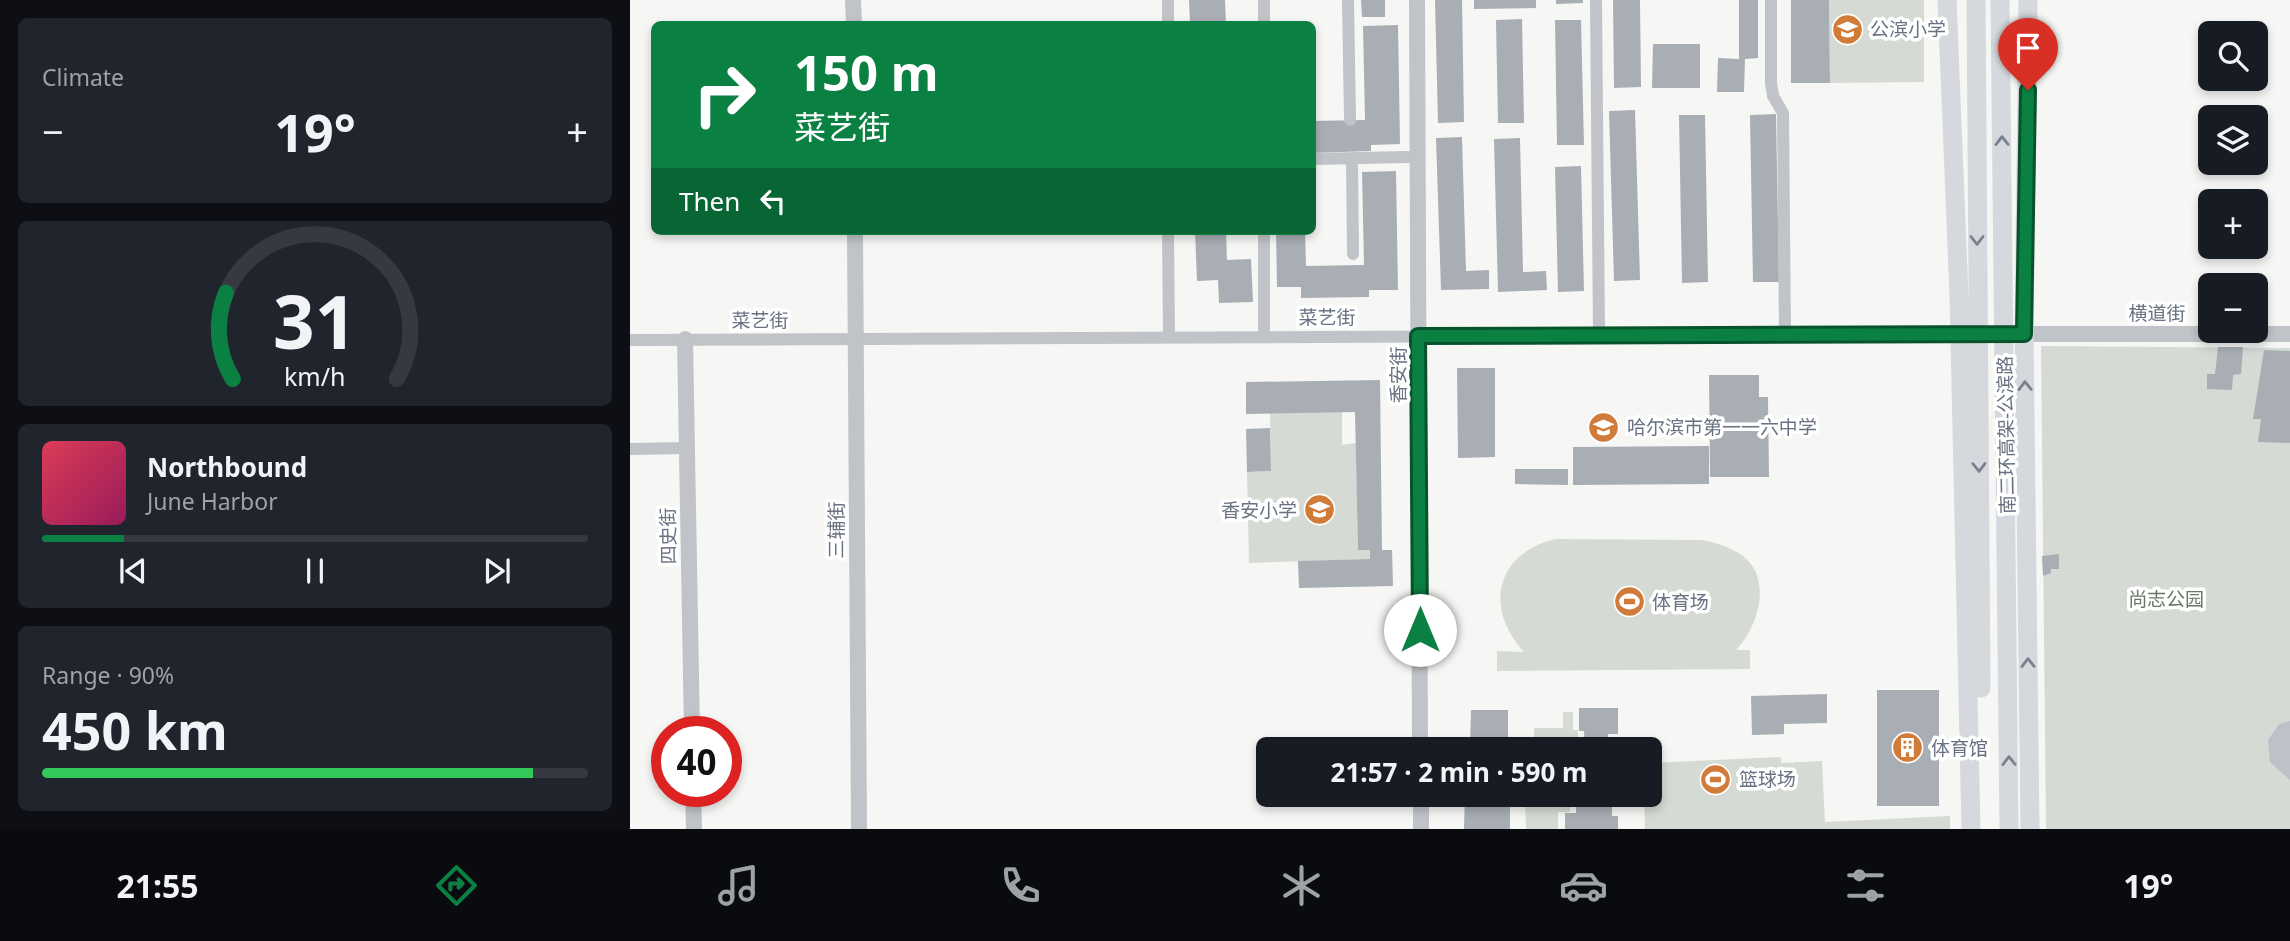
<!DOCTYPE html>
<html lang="en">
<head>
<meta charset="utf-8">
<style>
	body { margin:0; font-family:"Noto Sans","Noto Sans SC",sans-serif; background:#20242c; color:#f1f3f6; height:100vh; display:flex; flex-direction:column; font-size:26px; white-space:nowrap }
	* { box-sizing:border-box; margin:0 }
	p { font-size:23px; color:#9ea1a6 }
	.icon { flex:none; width:38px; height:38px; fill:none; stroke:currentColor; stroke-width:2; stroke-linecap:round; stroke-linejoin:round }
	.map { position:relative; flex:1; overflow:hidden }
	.details { display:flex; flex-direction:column; gap:18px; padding:18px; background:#0d0f14; width:630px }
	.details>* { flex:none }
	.banner { position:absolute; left:21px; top:21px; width:665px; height:214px; border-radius:10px; box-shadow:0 4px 10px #0003; background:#0b8043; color:#fff; overflow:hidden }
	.buttons { position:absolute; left:1568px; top:21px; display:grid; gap:14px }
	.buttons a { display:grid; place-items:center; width:70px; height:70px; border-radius:10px; background:#171b24; box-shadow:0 4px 10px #0003; font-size:35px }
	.speed { position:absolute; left:21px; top:716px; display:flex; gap:14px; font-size:35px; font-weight:700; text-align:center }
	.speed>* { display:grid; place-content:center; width:91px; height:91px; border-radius:50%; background:#171b24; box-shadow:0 4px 10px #0003; line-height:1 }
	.speed .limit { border:10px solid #d22; background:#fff; color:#111 }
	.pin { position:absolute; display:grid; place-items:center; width:60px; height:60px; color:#fff; margin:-72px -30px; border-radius:50% 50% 50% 0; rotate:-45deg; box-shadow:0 0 7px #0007 }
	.pin .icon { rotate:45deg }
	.me { position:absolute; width:77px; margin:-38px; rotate:0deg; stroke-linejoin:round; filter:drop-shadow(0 0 5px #0008) }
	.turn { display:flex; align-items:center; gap:24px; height:147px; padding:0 28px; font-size:32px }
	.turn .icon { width:91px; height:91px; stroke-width:2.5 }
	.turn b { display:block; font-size:49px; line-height:60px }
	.then { display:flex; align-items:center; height:66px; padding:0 28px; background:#0003; gap:14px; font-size:26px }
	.big { font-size:52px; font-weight:700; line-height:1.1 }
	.details .tile { flex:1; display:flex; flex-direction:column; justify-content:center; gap:10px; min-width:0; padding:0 24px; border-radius:10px; background:#20242c }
	.details .dial { align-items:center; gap:0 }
	.dial svg { height:182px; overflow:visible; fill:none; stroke:#363941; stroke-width:7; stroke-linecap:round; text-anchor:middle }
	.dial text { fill:#f1f3f6; stroke:none }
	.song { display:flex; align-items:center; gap:21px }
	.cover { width:84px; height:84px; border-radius:10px; background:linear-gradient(135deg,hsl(350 70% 55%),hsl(330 70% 35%)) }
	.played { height:7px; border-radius:4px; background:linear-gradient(90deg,#0b8043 15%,#363941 15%) }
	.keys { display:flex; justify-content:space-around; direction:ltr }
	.heat { display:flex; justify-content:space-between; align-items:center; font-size:38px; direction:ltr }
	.charge { height:10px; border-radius:5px; background:linear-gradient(90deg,#34c759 90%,#363941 0) }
	.trip { position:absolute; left:626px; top:737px; width:406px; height:70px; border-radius:10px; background:#171b24; box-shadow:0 4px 10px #0003; font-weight:700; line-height:70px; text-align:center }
	.tabs { display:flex; height:112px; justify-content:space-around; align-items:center; background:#090b0e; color:#9ea1a6 }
	.tabs .icon { width:49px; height:49px }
	.tabs .current { color:#0b8043 }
	.tabs b { font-size:32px; color:#f1f3f6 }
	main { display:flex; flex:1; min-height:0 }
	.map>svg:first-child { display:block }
	.green { fill:#d5dbd4 }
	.water { fill:#bcc2c8 }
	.building { fill:#a9aeb5 }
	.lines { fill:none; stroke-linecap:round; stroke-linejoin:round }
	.minor { stroke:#c0c3c7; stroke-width:12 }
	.tertiary { stroke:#c0c3c7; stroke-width:16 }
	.trunk { stroke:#d5d8dc; stroke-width:19 }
	.oneway { stroke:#798190 }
	.route-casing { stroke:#07532c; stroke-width:18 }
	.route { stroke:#0b8043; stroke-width:12 }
	.labels { text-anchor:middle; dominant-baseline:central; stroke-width:7; stroke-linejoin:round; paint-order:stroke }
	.poi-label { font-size:19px; fill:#697282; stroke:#fff; text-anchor:start }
	.street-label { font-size:19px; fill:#697282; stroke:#fff }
	.park-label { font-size:19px; fill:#677a67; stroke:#fff }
</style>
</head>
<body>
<main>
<section class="details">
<div class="tile"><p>Climate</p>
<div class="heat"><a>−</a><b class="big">19°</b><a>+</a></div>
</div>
<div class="tile dial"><svg viewBox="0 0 100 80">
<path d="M14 69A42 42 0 1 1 86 69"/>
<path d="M14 69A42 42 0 0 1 11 31" stroke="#0b8043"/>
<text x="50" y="56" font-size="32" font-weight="700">31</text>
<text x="50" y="72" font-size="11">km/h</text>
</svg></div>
<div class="tile">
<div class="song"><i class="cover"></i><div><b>Northbound</b><p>June Harbor</p></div></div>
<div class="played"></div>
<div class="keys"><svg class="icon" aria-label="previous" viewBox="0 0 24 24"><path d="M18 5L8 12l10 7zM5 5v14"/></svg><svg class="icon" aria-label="pause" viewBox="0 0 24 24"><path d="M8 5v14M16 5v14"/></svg><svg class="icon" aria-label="next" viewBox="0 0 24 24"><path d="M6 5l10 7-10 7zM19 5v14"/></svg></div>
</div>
<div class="tile"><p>Range · 90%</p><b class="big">450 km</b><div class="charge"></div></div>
</section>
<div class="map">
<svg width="1660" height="829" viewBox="0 0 1660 829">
	<rect width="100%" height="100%" fill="#f6f7f4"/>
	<!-- green -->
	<path class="green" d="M 1199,0 L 1294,0 L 1294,82 L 1200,83 Z
		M 1411,346 L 1660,348 L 1660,829 L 1416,829 Z
		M 712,411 L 712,445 L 726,443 L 728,550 L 740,550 L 740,559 L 619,563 L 617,472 L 641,471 L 640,413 Z
		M 925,539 L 1072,540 C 1087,543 1100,547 1113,556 C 1143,579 1128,628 1106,650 L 1120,650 L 1120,669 L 867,671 L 867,651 L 894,652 C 854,608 865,554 925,539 Z
		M 933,712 L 943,712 L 943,730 L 948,730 L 948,749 L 904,749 L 904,728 L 933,728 Z
		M 1151,757 L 1151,763 L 1192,761 L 1195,822 L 1320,816 L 1320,829 L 1015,829 L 1014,795 L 1020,794 L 1020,763 Z
		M 895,795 L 940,795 L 940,812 L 928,812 L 928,829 L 896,829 Z"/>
	<!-- water -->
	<path class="water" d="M 1660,721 L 1660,780 L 1640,762 L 1638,740 L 1649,724 Z"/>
	<!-- building -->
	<path class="building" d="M 559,0 L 595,0 L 596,24 L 560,24 Z
		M 731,0 L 755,0 L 755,17 L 732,17 Z
		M 805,0 L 832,0 L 834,122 L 808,123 Z
		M 844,0 L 906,0 L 906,8 L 844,9 Z
		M 926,0 L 953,0 L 953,3 L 926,4 Z
		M 983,0 L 1010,0 L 1011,87 L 984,88 Z
		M 1109,0 L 1128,0 L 1128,58 L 1115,59 L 1114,92 L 1087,92 L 1088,58 L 1109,59 Z
		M 1161,0 L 1199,0 L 1200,83 L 1161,83 Z
		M 892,19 L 894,123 L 868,123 L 866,20 Z
		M 925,20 L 951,20 L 954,145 L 927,145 Z
		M 768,25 L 770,144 L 741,145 L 741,151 L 682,153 L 682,121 L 735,120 L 733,26 Z
		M 1023,44 L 1070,44 L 1070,88 L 1022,88 Z
		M 1005,110 L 1010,280 L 984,281 L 979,111 Z
		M 1146,114 L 1149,282 L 1123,282 L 1120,115 Z
		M 1049,115 L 1075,115 L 1078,282 L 1052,283 Z
		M 832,137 L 836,271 L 859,270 L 859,289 L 811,290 L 806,138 Z
		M 890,138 L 893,272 L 916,271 L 917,290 L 868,292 L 864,139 Z
		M 951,166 L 954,291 L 928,292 L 925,167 Z
		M 766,171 L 768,290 L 739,290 L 739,297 L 671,298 L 671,287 L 647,287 L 646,231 L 675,231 L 676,266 L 734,265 L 732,172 Z
		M 565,231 L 596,231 L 597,260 L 621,259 L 623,302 L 589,303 L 588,280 L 567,281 Z
		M 1588,347 L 1613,347 L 1611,374 L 1603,375 L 1602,390 L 1577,389 L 1577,374 L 1585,374 Z
		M 1634,350 L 1660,351 L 1660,443 L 1628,442 L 1631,419 L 1623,419 Z
		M 827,368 L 865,368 L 865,457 L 828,458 Z
		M 1079,375 L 1129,375 L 1129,397 L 1138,397 L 1139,477 L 1080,477 Z
		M 750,380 L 752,550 L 762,550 L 763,586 L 669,588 L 668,561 L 740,559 L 740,550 L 728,550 L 725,412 L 616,414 L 616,382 Z
		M 640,428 L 641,471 L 617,472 L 616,429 Z
		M 1079,446 L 1079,484 L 943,485 L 943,447 Z
		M 885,469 L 938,469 L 938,485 L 885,484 Z
		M 1429,554 L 1429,569 L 1421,569 L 1421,573 L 1413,576 L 1412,556 Z
		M 1247,690 L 1309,690 L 1309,806 L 1247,806 Z
		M 1197,694 L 1197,723 L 1154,724 L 1154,734 L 1122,735 L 1121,696 Z
		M 949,708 L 988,708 L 988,734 L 978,734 L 979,749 L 955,749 L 954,731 L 949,731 Z
		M 841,710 L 878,710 L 878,745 L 870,745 L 870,749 L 835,749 L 835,745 L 840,746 Z
		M 835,794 L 870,794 L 870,800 L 880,800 L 880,829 L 834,829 Z
		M 946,794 L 982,794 L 982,816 L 988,816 L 988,829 L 935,829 L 935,813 L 946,813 Z"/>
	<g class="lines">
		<!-- minor -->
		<path class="minor" d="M 538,0 L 538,24
			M 718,0 L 720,120
			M 966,0 L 969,335
			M 1141,0 L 1141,83 L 1143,96 L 1153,113 L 1155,334
			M 634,24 L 634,0
			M 722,158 L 723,254
			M 682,159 L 778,157
			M 538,231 L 539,337
			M 634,231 L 634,337
			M 0,340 L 1379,334
			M 0,449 L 58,448"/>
		<!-- tertiary -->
		<path class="tertiary" d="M 223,0 L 224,24
			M 787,0 L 790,749
			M 225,231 L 229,829
			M 1394,334 L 1660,334
			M 55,339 L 62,732
			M 63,791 L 64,829
			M 791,794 L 791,829"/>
		<!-- trunk -->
		<path class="trunk" d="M 1317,0 L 1329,296 L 1341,829
			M 1346,0 L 1351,688
			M 1370,0 L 1379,829
			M 1398,0 L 1394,334 L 1400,829"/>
	</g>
	<!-- one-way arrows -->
	<defs><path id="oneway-chevron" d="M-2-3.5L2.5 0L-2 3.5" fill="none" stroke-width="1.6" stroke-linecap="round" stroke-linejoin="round" transform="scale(1.75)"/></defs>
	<g class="oneway">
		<use href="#oneway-chevron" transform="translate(1372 141) rotate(-91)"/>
		<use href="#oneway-chevron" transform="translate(1347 240) rotate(90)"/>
		<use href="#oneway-chevron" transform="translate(1395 386) rotate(-91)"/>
		<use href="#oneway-chevron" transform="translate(1349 467) rotate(89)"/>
		<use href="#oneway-chevron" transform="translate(1398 663) rotate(-91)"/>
		<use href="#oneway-chevron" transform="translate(1379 761) rotate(-91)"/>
	</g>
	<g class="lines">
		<defs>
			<path id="route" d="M 790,630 L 788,336 L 1394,334 L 1398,90"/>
		</defs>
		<!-- route casing -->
		<use href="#route" class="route-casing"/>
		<!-- route -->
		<use href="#route" class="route"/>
	</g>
	<!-- icons -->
	<defs>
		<symbol id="school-disc" viewBox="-11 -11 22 22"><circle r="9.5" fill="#d17b3a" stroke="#fff"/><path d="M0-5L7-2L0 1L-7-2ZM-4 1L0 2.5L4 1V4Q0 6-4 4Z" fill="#fff"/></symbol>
		<symbol id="stadium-disc" viewBox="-11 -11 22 22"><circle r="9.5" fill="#d17b3a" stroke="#fff"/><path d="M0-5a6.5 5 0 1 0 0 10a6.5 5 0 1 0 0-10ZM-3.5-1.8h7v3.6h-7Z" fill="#fff"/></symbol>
		<symbol id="building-disc" viewBox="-11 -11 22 22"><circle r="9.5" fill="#d17b3a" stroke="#fff"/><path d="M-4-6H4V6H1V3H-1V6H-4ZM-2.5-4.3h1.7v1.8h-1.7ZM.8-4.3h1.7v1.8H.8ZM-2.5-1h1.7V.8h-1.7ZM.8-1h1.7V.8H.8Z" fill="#fff"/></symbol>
	</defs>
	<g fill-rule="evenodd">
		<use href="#school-disc" x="1200" y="12" width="35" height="35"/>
		<use href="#school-disc" x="956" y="410" width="35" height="35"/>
		<use href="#school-disc" x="672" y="492" width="35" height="35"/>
		<use href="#stadium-disc" x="982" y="584" width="35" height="35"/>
		<use href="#building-disc" x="1260" y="730" width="35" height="35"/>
		<use href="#stadium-disc" x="1068" y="762" width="35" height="35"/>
	</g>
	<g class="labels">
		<!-- poi labels -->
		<g class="poi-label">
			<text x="1240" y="29">公滨小学</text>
			<text x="997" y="427">哈尔滨市第一一六中学</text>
			<text x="667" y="510" text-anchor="end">香安小学</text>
			<text x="1022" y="602">体育场</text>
			<text x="1301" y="748">体育馆</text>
			<text x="1109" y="779">篮球场</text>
		</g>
		<!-- street labels -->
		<g class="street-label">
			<text x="1527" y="313">横道街</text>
			<text x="697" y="317">菜艺街</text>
			<text x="130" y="320">菜艺街</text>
			<text transform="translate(768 375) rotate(-90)">香安街</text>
			<text transform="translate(1376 435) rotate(-91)">南二环高架-公滨路</text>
			<text transform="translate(206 530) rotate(-90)">三辅街</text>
			<text transform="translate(38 536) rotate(-91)">四史街</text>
		</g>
		<!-- park labels -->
		<g class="park-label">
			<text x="1536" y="599">尚志公园</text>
		</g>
	</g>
</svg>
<div class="buttons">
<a><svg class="icon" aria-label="search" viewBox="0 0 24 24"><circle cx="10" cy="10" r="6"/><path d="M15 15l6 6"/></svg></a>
<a><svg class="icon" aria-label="layers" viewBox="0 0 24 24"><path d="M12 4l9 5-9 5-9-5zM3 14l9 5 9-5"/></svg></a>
<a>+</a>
<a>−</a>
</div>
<div class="speed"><div class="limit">40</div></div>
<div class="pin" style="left:1398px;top:90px;background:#d93025"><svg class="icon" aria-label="arrive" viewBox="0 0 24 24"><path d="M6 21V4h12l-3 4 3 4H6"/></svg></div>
<svg class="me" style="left:790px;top:630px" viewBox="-20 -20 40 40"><circle r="19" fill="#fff"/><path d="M0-13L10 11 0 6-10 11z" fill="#0b8043"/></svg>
<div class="trip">21:57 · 2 min · 590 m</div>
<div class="banner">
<div class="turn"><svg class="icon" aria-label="right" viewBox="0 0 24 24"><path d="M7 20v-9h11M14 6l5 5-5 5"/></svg><div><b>150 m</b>菜艺街</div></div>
<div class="then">Then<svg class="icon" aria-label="left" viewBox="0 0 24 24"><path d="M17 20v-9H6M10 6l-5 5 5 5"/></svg></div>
</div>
</div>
</main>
<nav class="tabs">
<b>21:55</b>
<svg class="icon current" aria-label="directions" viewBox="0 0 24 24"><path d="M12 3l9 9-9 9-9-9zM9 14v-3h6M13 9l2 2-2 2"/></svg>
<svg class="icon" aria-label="music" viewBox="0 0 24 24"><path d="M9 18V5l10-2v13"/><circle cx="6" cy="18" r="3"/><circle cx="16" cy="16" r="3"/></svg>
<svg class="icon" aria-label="phone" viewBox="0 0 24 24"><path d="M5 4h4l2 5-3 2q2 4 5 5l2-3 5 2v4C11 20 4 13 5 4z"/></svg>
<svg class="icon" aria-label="climate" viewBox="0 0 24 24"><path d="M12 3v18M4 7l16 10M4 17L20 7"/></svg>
<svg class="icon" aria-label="car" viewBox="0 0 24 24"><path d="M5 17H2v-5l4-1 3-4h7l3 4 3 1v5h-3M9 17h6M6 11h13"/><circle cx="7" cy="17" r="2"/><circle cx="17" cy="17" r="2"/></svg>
<svg class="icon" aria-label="filters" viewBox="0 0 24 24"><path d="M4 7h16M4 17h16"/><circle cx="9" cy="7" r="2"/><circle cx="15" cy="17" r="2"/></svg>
<b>19°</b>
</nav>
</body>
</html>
